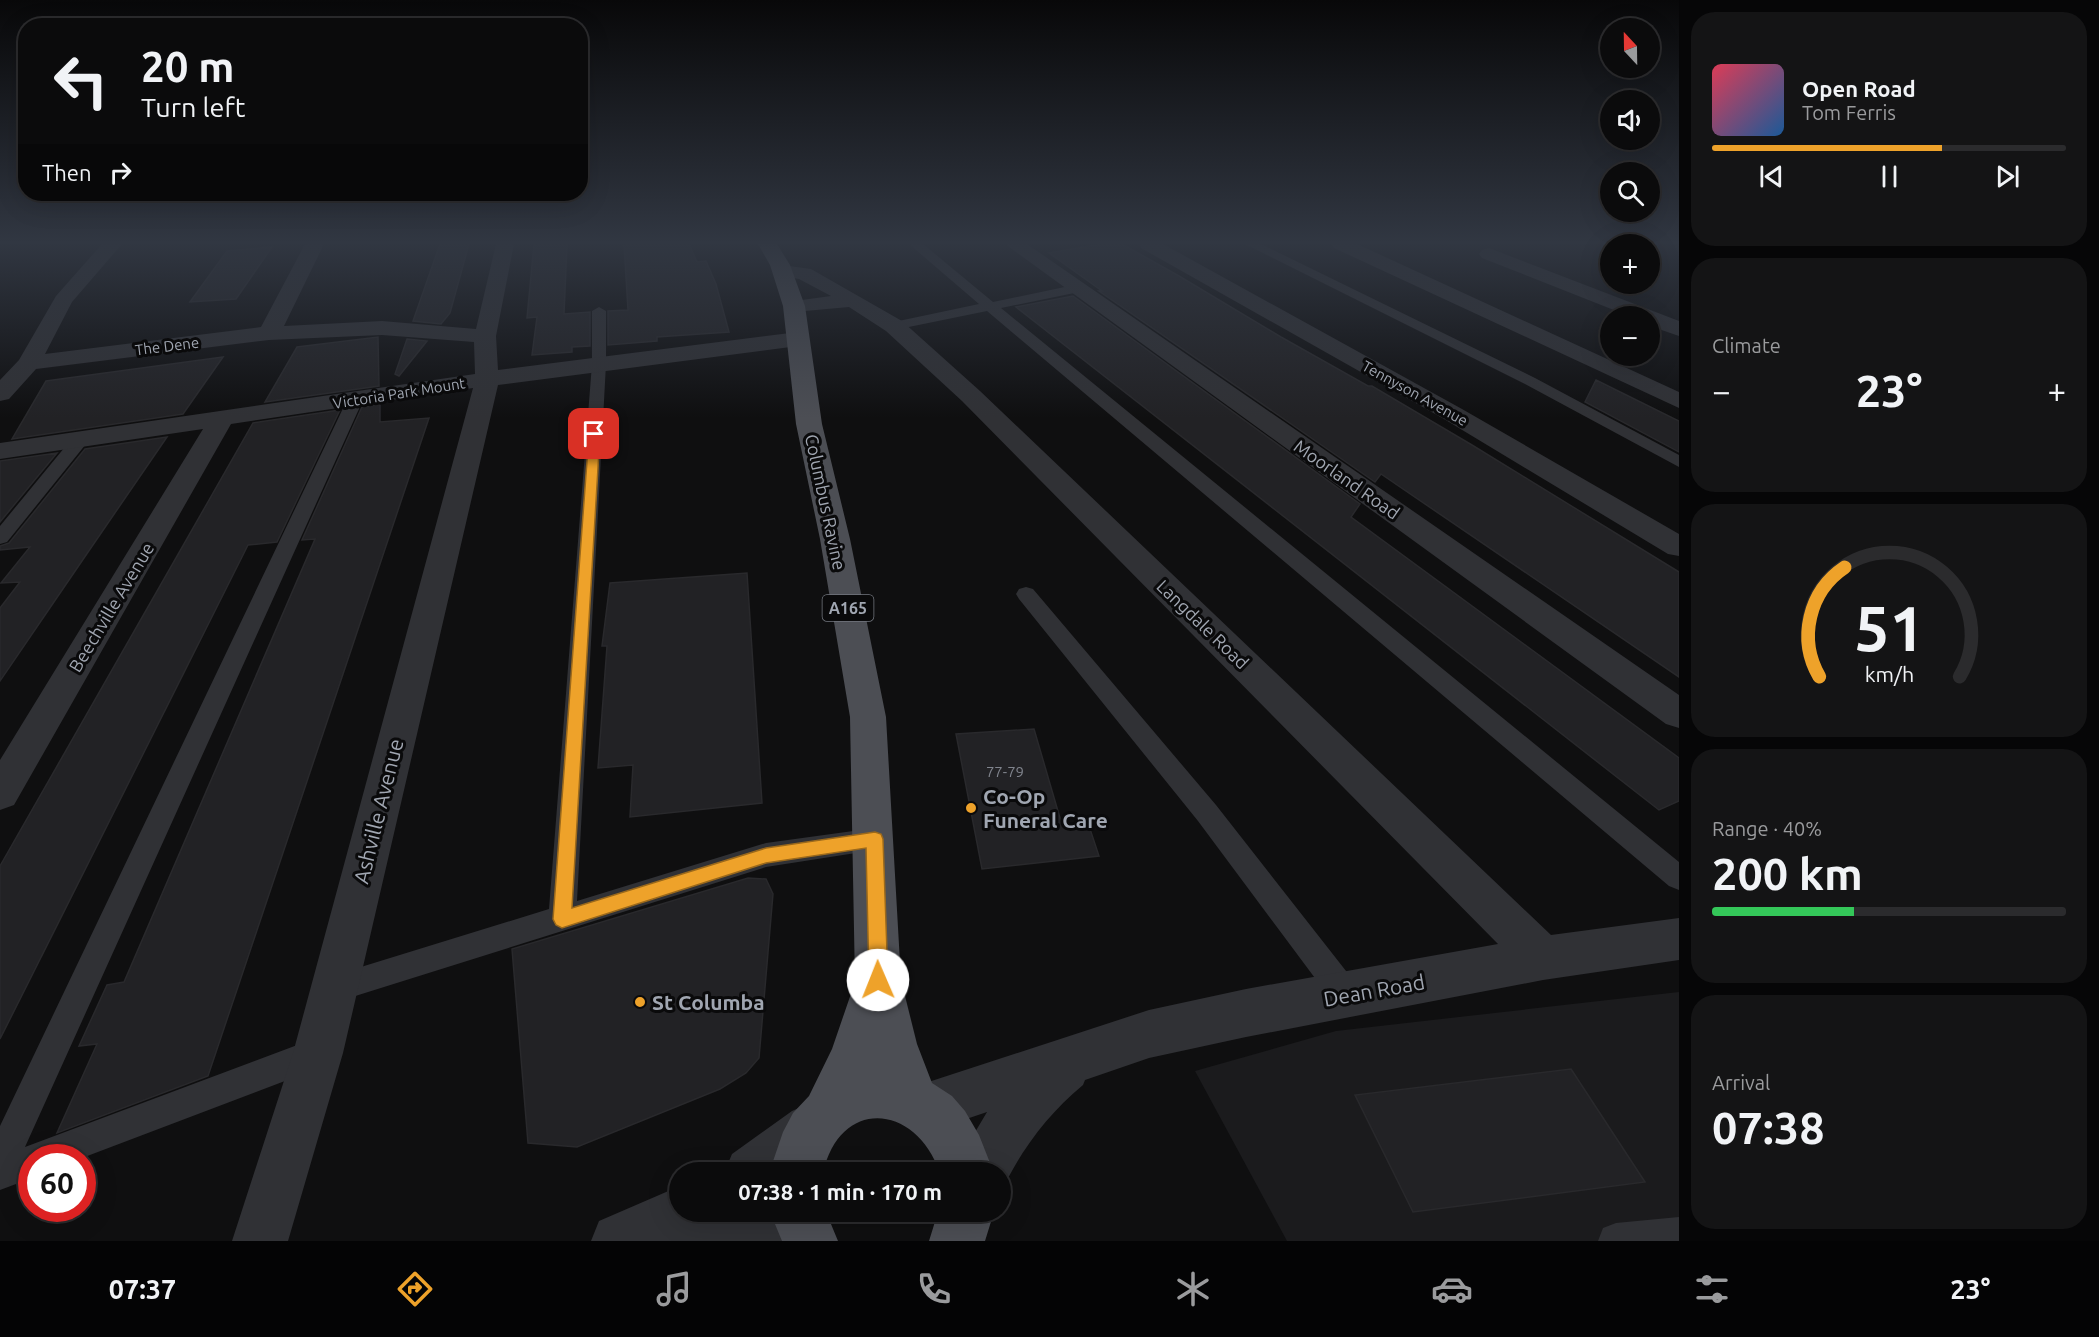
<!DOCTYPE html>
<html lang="en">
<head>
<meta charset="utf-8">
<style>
	body { margin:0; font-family:Ubuntu,sans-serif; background:#141415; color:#f1f3f6; height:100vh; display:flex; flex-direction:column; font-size:22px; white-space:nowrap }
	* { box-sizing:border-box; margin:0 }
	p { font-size:20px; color:#9a9b9d }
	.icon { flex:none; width:33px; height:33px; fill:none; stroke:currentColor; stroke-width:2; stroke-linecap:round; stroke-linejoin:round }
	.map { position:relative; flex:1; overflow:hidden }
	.side { display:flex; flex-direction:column; gap:12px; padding:12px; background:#060607; width:420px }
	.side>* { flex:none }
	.top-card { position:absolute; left:18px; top:18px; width:570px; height:183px; border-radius:24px; box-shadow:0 6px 24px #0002,0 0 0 2px #2b2b2d; background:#0b0b0c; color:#f1f3f6; overflow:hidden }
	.needle { width:39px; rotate:338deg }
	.controls { position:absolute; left:1600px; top:18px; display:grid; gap:12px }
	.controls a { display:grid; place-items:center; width:60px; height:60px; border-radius:50%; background:#0b0b0c; box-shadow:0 6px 24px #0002,0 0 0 2px #2b2b2d; font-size:30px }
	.speed { position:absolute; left:18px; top:1144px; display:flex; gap:12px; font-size:30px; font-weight:700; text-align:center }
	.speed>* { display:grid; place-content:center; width:78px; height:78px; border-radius:50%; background:#0b0b0c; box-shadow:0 6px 24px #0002,0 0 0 2px #2b2b2d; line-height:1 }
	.speed .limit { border:9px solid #d22; background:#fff; color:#111 }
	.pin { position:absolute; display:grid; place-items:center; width:51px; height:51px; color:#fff; margin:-26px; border-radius:12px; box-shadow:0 3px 9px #0006 }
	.me { position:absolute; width:66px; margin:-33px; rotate:359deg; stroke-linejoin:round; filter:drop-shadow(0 0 4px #0008) }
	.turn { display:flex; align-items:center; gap:21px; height:126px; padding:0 24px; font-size:27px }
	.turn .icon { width:78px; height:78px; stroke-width:2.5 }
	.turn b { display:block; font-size:42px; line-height:51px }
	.then { display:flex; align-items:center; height:57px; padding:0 24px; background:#0003; gap:12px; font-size:22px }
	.big { font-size:45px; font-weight:700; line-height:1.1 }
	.side .widget { flex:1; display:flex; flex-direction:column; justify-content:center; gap:9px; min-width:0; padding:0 21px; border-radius:24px; background:#141415 }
	.side .dial { align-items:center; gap:0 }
	.dial svg { height:156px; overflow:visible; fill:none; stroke:#2b2b2d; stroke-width:7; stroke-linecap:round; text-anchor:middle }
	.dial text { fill:#f1f3f6; stroke:none }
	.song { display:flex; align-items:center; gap:18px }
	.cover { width:72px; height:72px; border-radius:9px; background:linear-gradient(135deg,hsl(350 70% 55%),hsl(210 70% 35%)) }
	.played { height:6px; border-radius:3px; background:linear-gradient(90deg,#eea22a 65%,#2b2b2d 65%) }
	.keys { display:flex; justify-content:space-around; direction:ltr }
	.heat { display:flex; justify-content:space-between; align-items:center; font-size:33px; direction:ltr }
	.charge { height:9px; border-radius:4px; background:linear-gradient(90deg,#34c759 40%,#2b2b2d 0) }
	.trip { position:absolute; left:669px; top:1162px; width:342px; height:60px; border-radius:30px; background:#0b0b0c; box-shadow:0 6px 24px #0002,0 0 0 2px #2b2b2d; font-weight:700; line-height:60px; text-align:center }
	.menu { display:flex; height:96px; justify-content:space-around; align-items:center; background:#040405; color:#9a9b9d }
	.menu .icon { width:42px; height:42px }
	.menu .active { color:#eea22a }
	.menu b { font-size:27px; color:#f1f3f6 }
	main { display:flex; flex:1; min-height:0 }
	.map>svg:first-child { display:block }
	.built { fill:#1b1b1d }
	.building { fill:#222225; stroke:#29292c; stroke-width:1.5 }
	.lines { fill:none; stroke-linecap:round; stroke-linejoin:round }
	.service { fill:#303135; fill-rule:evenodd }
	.minor { fill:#303135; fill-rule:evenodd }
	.primary { fill:#4c4e54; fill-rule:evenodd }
	.route { fill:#eea22a; stroke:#9b691b; stroke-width:1.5 }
	.poi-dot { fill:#eea22a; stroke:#0a0a0b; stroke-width:2 }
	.labels { text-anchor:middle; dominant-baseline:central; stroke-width:6; stroke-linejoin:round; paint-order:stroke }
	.far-street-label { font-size:15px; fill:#a0a6b1; stroke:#0a0a0b }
	.number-label { font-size:15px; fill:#80848d }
	.shield { fill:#0a0a0b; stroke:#73777f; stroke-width:1.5 }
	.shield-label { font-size:16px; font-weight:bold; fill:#a0a6b1 }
	.street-label { font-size:18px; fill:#a0a6b1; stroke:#0a0a0b }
	.near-poi-label { font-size:21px; font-weight:bold; fill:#a0a6b1; stroke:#0a0a0b; text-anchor:start }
	.near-street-label { font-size:21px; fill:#a0a6b1; stroke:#0a0a0b }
</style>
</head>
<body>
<main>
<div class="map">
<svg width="1679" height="1241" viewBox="0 0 1679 1241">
	<rect width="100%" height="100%" fill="#0f0f10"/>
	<!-- built -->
	<path class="built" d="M 1679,992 L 1679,1241 L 1287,1241 L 1195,1071 L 1336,1031 Z"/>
	<!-- building -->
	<path class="building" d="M 440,244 L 469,244 L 450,313 L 441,324 L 413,321 Z
		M 534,244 L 567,244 L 564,314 L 590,312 L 590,346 L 572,347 L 572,352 L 532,355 L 537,317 L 527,318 Z
		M 624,244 L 689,244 L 697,262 L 706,261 L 716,284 L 729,332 L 657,337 L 657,341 L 608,345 L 608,311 L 628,310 Z
		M 1101,244 L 1122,244 L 1179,276 L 1281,337 L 1368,386 L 1372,386 L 1472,445 L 1679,572 L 1679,677 L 1381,474 L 1375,482 L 1099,291 L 1102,291 L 1049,253 Z
		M 272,247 L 236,299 L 190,302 L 227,251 Z
		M 1073,296 L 1360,504 L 1351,517 L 1679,758 L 1679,801 L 1659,810 L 1016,307 Z
		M 378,337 L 379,386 L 265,402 L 297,347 Z
		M 407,339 L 427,341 L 399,376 L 395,374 Z
		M 223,357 L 183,414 L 12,439 L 46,381 Z
		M 1596,380 L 1679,421 L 1679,452 L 1585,402 Z
		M 380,404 L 380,422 L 429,418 L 208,1076 L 57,1133 L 97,1044 L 79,1046 L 107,985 L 124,982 L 315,539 L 302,540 L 362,407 Z
		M 340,410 L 277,542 L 248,545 L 244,553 L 0,1039 L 0,866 L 253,423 Z
		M 167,437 L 84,558 L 0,681 L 0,608 L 20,582 L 1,583 L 30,547 L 0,550 L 0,546 L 9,543 L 85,449 Z
		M 57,453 L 0,522 L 0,461 Z
		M 747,573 L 762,803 L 630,817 L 633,765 L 598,768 L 607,646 L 602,646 L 610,583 Z
		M 1034,729 L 1062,825 L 1088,823 L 1099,856 L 982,869 L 956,734 Z
		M 748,878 L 766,879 L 773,894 L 759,1058 L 746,1073 L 720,1089 L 577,1147 L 528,1143 L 512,949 Z
		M 1571,1069 L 1645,1182 L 1413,1212 L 1355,1095 Z"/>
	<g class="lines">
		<!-- service -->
		<path class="service" d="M 909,244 L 923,244 L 993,302 L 1079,284 L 1084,285 L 1085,288 L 1084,291 L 1001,308 L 1679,862 L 1679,890 L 1669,886 L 987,311 L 894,330 L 889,329 L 887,326 L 889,323 L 979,304 Z
			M 1245,244 L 1261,244 L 1535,378 L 1679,455 L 1679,467 L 1525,384 Z
			M 599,307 L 606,311 L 606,364 L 577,901 L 766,843 L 875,828 L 884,831 L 888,839 L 884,847 L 875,850 L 766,867 L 333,1003 L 322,999 L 318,989 L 322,979 L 549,909 L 592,364 L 592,311 Z
			M 355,395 L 363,400 L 25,1147 L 316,1038 L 327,1043 L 332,1054 L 327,1065 L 82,1158 L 32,1158 L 32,1178 L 0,1190 L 0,1126 L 347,400 Z
			M 80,435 L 88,440 L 86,444 L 7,542 L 0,544 L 0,526 L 74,436 Z
			M 1026,587 L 1033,589 L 1216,805 L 1357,985 L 1361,995 L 1357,1005 L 1346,1010 L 1335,1005 L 1198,821 L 1019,599 L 1016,594 L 1019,589 Z
			M 1679,1217 L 1679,1241 L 1598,1241 L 1603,1228 L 1616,1223 Z"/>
		<!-- minor -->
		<path class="minor" d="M 102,244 L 122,244 L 72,302 L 45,354 L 261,327 L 305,244 L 324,244 L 284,326 L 382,321 L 476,329 L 496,244 L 514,244 L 496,336 L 498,370 L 798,332 L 806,334 L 809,339 L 806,344 L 798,346 L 498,385 L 343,1053 L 288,1241 L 232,1241 L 293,1053 L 473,388 L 231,424 L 14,805 L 0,810 L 0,760 L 203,429 L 0,459 L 0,443 L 475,374 L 474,342 L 382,335 L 269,340 L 36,369 L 9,399 L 0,401 L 0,380 L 19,360 L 56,296 Z
			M 1005,244 L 1027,244 L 1679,695 L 1679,728 L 1666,724 Z
			M 1139,244 L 1163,244 L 1462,409 L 1679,534 L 1679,556 L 1668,554 L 1444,419 L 1141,248 Z
			M 1332,244 L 1357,244 L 1679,392 L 1679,408 L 1334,248 Z
			M 1489,248 L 1679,321 L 1679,336 L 1650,326 L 1650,316 L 1629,316 L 1482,258 L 1479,254 L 1482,250 Z
			M 782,265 L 811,269 L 902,321 L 980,391 L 1551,935 L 1679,918 L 1679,960 L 1543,980 L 1246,1037 L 1149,1058 L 1085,1080 L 1083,1085 C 1047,1115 1021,1150 1001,1192 L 1000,1173 L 955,1173 L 971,1139 L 987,1112 L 925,1133 L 907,1125 L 899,1107 L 907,1089 L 1149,1010 L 1246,989 L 1498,944 L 962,401 L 886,331 L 849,307 L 794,312 L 787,310 L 783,306 L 787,302 L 831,296 L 799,279 L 775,275 L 772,271 L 775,267 Z
			M 810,1103 L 828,1111 L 836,1129 L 828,1147 L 795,1173 L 724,1173 L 732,1154 L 792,1111 Z
			M 680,1186 L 680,1212 L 799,1212 L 816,1221 L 824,1241 L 591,1241 L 599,1221 Z"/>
		<!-- primary -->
		<path class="primary" d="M 758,244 L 777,244 L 790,265 L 805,306 L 822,424 L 850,539 L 886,717 L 901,980 L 917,1044 L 932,1083 L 952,1096 L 965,1111 L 979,1135 L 994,1173 L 940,1173 C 916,1103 840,1097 823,1173 L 769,1173 L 783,1132 L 793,1113 L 809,1096 L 832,1049 L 855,982 L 850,717 L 820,539 L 796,424 L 783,306 L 770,265 Z
			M 770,1212 L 826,1212 L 838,1241 L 782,1241 Z
			M 938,1212 L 994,1212 L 985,1241 L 929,1241 Z"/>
	</g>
	<!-- sky -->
	<linearGradient id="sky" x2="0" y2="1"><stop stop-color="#080809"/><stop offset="0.58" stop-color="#313742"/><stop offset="1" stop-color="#313742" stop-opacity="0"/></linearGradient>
	<rect width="1679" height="418" fill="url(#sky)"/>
	<!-- route -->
	<path class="route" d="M 594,430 L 600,434 L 572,908 L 766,848 L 875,832 L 881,834 L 883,839 L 888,980 L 885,987 L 878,990 L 871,987 L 869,980 L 866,848 L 766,863 L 562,928 L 556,925 L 553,919 L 589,434 Z"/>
	<!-- markers -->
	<g class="poi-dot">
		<circle cx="971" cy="808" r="6"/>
		<circle cx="640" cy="1002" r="6"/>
	</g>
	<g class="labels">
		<!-- far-street labels -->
		<g class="far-street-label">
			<text transform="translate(167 346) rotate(-7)">The Dene</text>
			<text transform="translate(399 393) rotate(-9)">Victoria Park Mount</text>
			<text transform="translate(1415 393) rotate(29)">Tennyson Avenue</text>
		</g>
		<!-- number labels -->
		<g class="number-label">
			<text x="1005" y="771">77-79</text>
		</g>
		<!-- shield labels -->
		<rect class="shield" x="822.5" y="595" width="51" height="26" rx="4.5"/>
		<g class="shield-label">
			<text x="848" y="608">A165</text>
		</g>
		<!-- street labels -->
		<g class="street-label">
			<text transform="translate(1347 479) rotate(35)">Moorland Road</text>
			<text transform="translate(826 502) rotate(78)">Columbus Ravine</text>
			<text transform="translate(111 607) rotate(-59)">Beechville Avenue</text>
			<text transform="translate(1203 624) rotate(44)">Langdale Road</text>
		</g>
		<!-- near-poi labels -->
		<g class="near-poi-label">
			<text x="983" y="796">Co-Op<tspan x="983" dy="24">Funeral Care</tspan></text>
			<text x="652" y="1002">St Columba</text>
		</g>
		<!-- near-street labels -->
		<g class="near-street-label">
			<text transform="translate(378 811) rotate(-76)">Ashville Avenue</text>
			<text transform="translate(1374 990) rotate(-10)">Dean Road</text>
		</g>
	</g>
</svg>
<div class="controls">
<a><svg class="needle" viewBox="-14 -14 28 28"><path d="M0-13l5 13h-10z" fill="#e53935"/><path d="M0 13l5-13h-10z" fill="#9a9b9d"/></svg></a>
<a><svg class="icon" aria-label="sound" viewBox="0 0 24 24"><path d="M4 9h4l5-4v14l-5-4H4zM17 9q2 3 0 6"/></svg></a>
<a><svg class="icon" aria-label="search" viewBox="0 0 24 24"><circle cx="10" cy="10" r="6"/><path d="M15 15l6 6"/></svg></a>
<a>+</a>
<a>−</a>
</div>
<div class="speed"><div class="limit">60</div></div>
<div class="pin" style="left:594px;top:434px;background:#d93025"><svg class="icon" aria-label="arrive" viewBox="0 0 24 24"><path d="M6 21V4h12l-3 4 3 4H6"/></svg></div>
<svg class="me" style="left:878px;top:980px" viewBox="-20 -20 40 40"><circle r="19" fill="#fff"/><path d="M0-13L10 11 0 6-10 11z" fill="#eea22a"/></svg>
<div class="trip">07:38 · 1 min · 170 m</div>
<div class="top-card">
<div class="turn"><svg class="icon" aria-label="left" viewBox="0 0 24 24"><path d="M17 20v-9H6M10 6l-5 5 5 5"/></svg><div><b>20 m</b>Turn left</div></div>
<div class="then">Then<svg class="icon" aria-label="right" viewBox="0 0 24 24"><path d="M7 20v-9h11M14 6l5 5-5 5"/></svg></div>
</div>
</div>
<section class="side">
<div class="widget">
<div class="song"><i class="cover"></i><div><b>Open Road</b><p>Tom Ferris</p></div></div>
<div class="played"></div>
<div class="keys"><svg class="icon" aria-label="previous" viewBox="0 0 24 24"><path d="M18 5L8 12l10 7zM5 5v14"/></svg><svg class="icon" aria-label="pause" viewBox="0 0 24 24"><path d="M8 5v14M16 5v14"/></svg><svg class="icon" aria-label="next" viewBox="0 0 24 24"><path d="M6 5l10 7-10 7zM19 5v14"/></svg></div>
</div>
<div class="widget"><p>Climate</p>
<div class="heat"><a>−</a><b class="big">23°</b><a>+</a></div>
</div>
<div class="widget dial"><svg viewBox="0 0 100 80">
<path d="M14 69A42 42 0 1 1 86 69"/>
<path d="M14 69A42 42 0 0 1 27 13" stroke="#eea22a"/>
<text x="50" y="56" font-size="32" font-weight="700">51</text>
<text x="50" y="72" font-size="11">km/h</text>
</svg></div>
<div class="widget"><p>Range · 40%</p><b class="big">200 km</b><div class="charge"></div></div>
<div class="widget"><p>Arrival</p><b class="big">07:38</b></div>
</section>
</main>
<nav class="menu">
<b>07:37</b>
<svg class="icon active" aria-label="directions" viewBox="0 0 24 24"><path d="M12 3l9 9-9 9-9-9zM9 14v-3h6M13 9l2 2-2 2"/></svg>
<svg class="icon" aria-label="music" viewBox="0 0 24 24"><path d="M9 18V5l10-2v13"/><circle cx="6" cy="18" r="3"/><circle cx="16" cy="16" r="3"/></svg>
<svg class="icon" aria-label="phone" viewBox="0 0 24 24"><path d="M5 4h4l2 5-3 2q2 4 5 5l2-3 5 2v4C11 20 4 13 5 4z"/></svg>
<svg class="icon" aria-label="climate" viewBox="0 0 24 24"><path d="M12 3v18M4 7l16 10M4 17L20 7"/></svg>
<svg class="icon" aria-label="car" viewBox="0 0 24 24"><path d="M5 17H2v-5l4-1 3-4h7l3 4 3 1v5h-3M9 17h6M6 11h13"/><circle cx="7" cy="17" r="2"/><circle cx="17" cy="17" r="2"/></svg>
<svg class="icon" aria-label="filters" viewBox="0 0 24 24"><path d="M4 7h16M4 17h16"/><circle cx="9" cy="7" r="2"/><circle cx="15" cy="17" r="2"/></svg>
<b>23°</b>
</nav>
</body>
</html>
